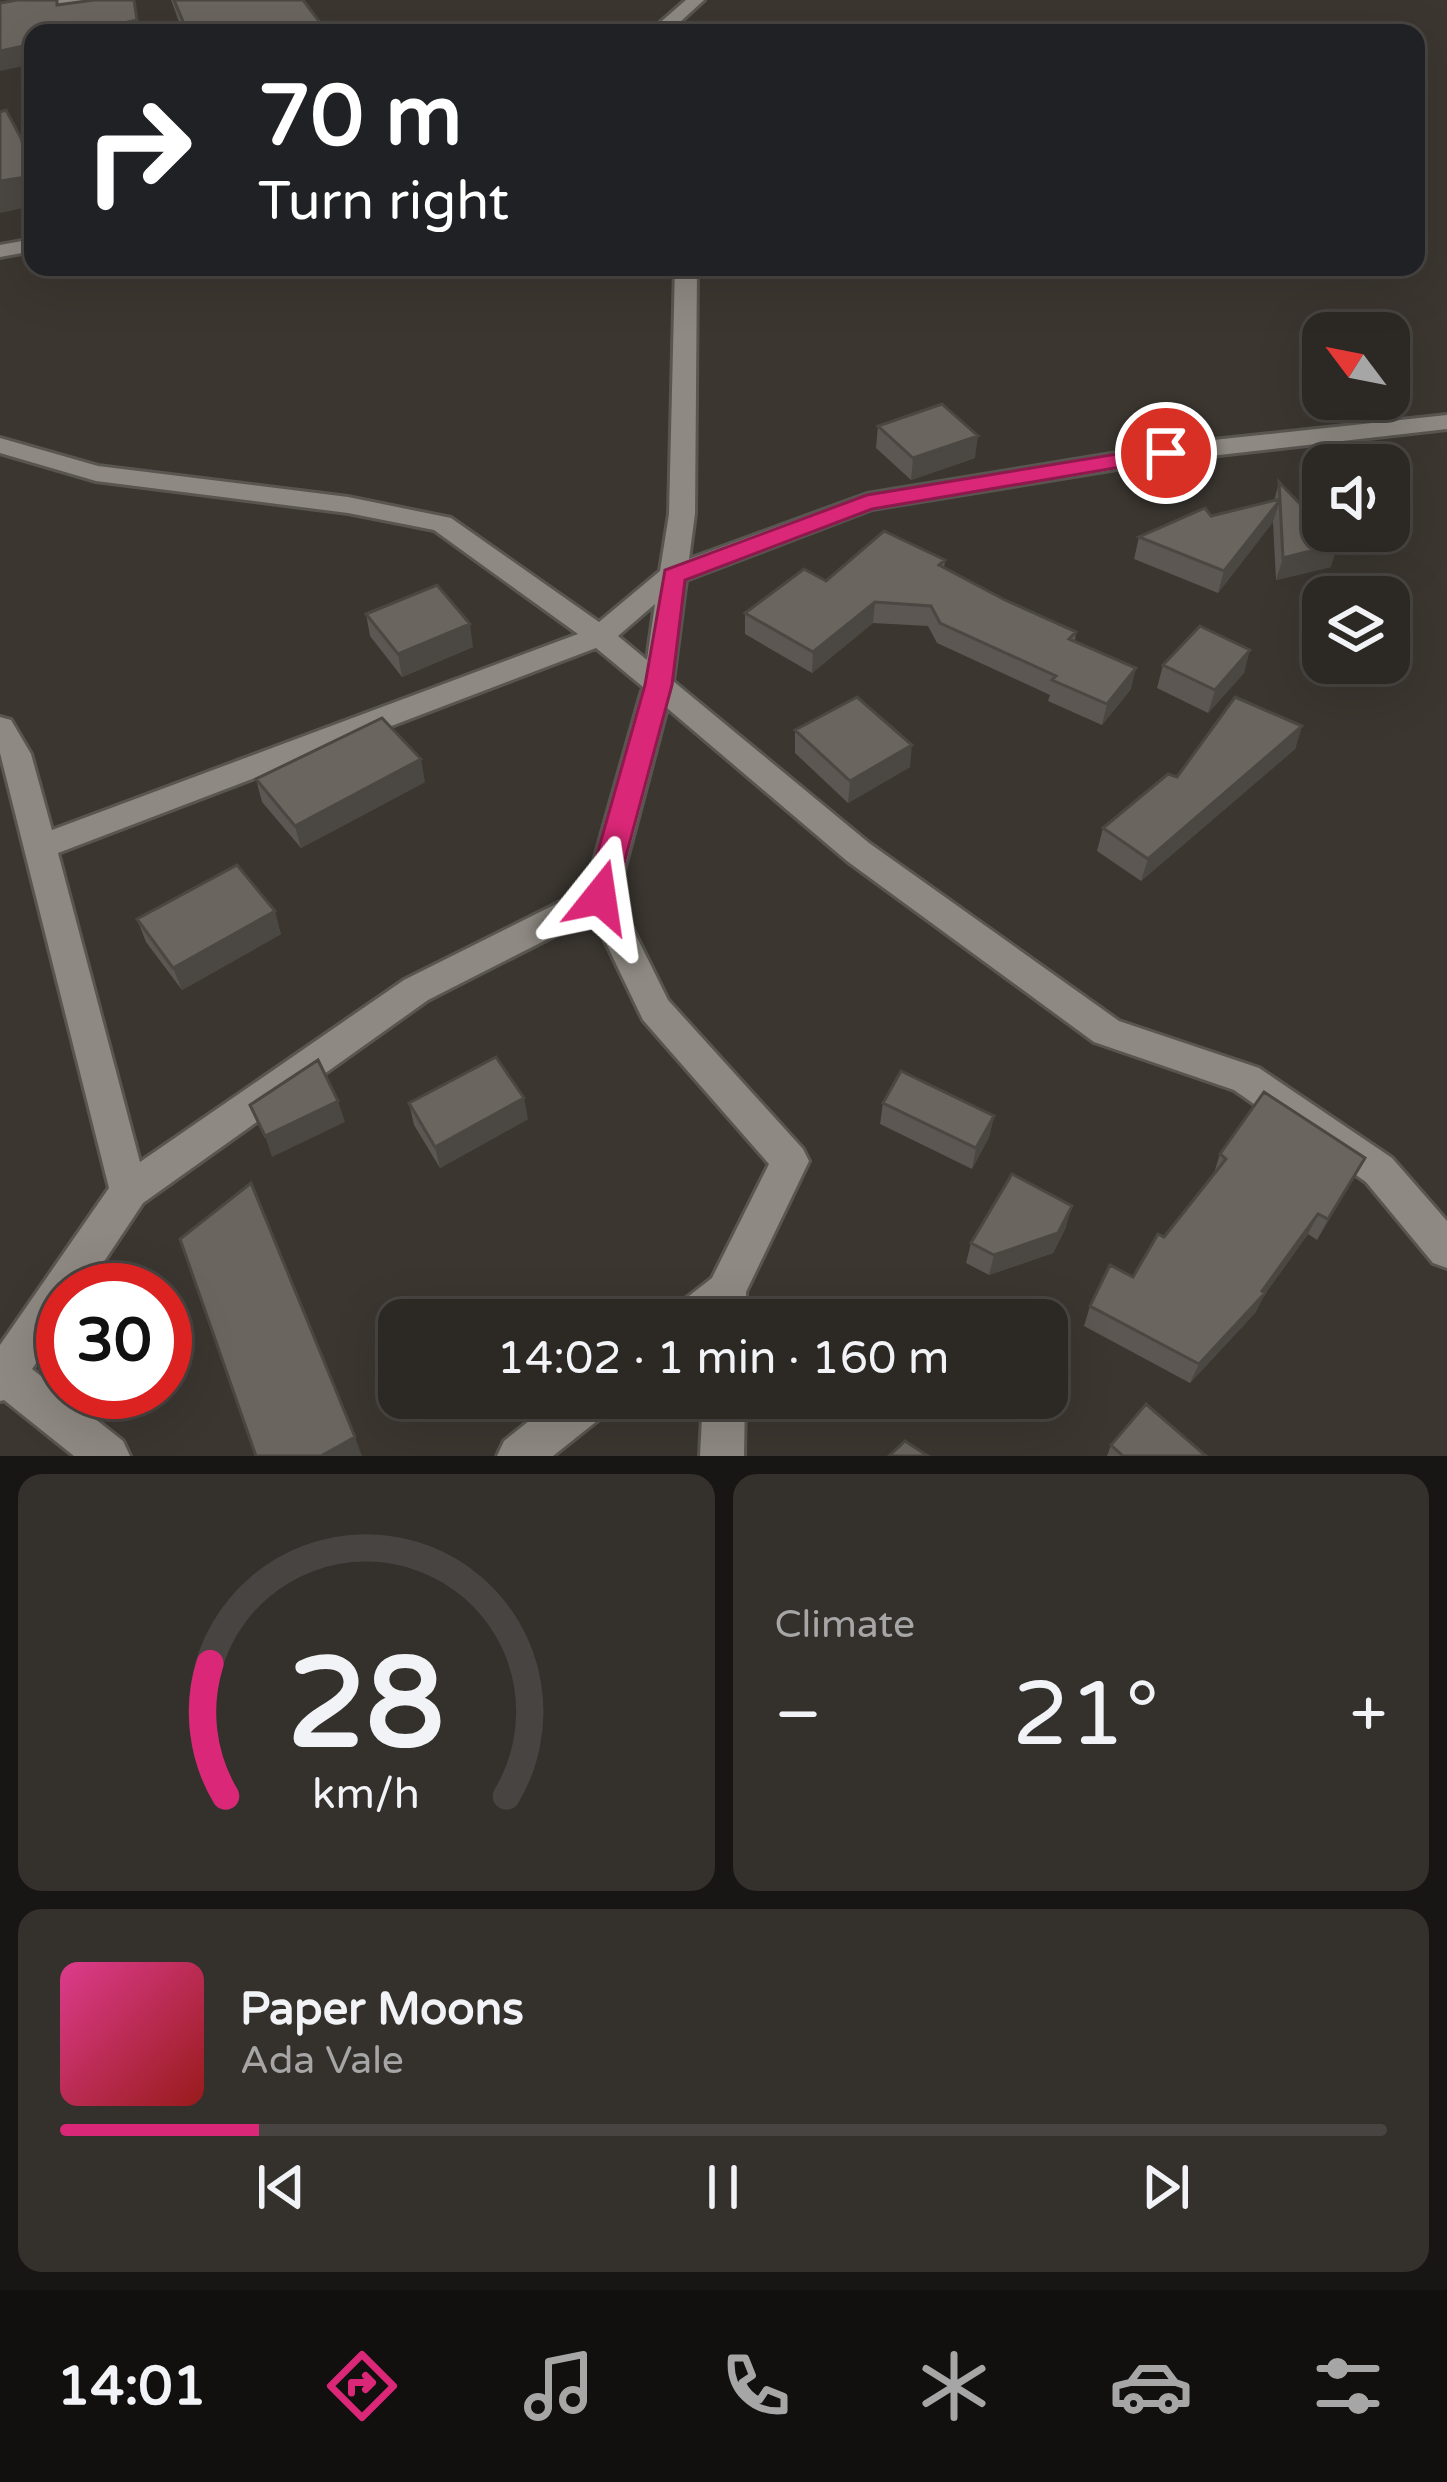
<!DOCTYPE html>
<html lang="en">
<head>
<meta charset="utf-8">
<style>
	body { margin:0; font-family:"Varela Round",sans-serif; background:#34302c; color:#f1f3f6; height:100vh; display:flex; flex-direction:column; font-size:45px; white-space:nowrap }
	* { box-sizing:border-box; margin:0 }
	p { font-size:39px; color:#a6a6a6 }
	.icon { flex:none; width:66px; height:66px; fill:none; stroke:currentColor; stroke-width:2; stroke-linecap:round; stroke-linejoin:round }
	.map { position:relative; height:1456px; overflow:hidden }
	.drawer { display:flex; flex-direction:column; gap:18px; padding:18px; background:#181614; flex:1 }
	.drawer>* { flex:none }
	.banner { position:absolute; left:24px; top:24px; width:1401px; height:252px; border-radius:24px; box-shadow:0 12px 48px #0002,0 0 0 3px #484441; background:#202124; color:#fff; overflow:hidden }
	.needle { width:78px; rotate:302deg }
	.tools { position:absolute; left:1302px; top:312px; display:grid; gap:24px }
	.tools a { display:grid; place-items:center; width:108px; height:108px; border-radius:24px; background:#2c2824; box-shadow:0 12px 48px #0002,0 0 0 3px #484441; font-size:60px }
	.speed { position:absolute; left:36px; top:1263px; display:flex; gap:24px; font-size:60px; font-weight:700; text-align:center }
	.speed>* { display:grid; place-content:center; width:156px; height:156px; border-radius:50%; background:#2c2824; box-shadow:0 12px 48px #0002,0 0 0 3px #484441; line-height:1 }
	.speed .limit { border:18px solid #d22; background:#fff; color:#111 }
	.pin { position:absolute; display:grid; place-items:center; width:102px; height:102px; color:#fff; margin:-51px; border:6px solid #fff; border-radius:50%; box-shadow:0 3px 12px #0007 }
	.me { position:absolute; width:132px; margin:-66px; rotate:15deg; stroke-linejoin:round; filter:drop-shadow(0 0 9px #0008) }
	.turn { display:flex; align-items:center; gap:42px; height:252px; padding:0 36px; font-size:54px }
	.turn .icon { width:156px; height:156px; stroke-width:2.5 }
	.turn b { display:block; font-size:84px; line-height:102px }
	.big { font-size:90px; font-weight:600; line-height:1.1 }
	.drawer .widget { flex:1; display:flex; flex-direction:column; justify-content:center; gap:18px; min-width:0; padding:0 42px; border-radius:24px; background:#34302c }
	.drawer .dial { align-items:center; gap:0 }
	.dial svg { height:312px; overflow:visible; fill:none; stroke:#484441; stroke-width:7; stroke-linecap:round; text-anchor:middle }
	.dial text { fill:#f1f3f6; stroke:none }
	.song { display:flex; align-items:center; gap:36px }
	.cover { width:144px; height:144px; border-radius:18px; background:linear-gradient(135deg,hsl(330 70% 55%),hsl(0 70% 35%)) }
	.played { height:12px; border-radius:6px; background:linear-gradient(90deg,#db2777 15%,#484441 15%) }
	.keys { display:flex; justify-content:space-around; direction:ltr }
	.heat { display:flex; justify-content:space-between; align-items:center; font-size:66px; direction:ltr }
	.drawer .tiles { flex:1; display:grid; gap:18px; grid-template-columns:1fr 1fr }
	.widget:last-child { grid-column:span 2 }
	.trip { position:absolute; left:378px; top:1299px; width:690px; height:120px; border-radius:24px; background:#2c2824; box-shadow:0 12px 48px #0002,0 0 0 3px #484441; font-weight:600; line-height:120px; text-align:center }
	.tab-bar { display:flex; height:192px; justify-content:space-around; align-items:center; background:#12100e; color:#a6a6a6 }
	.tab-bar .icon { width:84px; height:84px }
	.tab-bar .active { color:#db2777 }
	.tab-bar b { font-size:54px; color:#f1f3f6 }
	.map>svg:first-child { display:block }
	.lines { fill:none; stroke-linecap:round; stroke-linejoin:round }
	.minor-casing { stroke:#595550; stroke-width:6 }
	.minor { fill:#8e8982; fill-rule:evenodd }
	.wall { fill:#5c5752 }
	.shaded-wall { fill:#4b4742 }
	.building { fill:#6b655f; stroke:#4b4742; stroke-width:3 }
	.route { fill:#db2777; stroke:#8e194d; stroke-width:3 }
</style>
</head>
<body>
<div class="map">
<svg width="1447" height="1456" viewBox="0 0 1447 1456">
	<rect width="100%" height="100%" fill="#3b3630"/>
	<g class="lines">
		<defs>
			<path id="minor" d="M 52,0 L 87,0 L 0,20 L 0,10 Z
				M 686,0 L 704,0 L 668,33 L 648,33 Z
				M 33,239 L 33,251 L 0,257 L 0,245 Z
				M 675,267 L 697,267 L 695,514 L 689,559 L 867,494 L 1166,445 L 1447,415 L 1447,429 L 1166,461 L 872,509 L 686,580 L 673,681 L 869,843 L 1119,1021 L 1259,1068 L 1392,1158 L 1447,1221 L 1447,1268 L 1433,1263 L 1366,1182 L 1234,1090 L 1094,1042 L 847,861 L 667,708 L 617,897 L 668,1000 L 803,1149 L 809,1161 L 746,1292 L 746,1320 L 670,1320 L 676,1306 L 712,1278 L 769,1164 L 643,1020 L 593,916 L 428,1000 L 143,1203 L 85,1290 L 63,1290 L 63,1323 L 32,1369 L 123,1441 L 130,1456 L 74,1456 L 4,1400 L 0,1401 L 0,1345 L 109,1188 L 0,753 L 0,717 L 11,720 L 31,754 L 52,830 L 578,634 L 434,530 L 348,513 L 96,481 L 0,453 L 0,438 L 98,466 L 348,497 L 451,518 L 599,622 L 660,571 L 669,514 ZM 655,604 L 647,660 L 618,636 ZM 596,648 L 643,687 L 586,889 L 404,980 L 140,1162 L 58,853 Z
				M 558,1398 L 613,1398 L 607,1413 L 553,1456 L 497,1456 L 504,1441 Z
				M 703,1398 L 745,1398 L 744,1456 L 700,1456 Z"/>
		</defs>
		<!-- minor casing -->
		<use href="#minor" class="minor-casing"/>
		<!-- minor -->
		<use href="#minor" class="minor"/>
	</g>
	<!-- wall -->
	<path class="wall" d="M 171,0 L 303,0 L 328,33 L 183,33 Z
		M 878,426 L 975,458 L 911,480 L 876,448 Z
		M 1279,482 L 1331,567 L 1276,580 L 1273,522 L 1218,593 L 1134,559 L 1139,537 L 1211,516 L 1274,501 Z
		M 945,560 L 944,568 L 1005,600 L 1076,632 L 1075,641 L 1131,689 L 1102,725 L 1048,701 L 1050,695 L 937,643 L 928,626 L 873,623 L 812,673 L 745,634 L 745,613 L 826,581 Z
		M 366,614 L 473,647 L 402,677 L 370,636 Z
		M 1163,665 L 1244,673 L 1208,713 L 1157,688 Z
		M 1302,726 L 1295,749 L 1141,881 L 1097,851 L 1103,828 Z
		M 795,730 L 910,767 L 848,803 L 795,753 Z
		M 256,779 L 425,782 L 301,848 L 262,802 Z
		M 137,919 L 281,934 L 182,990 L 146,942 Z
		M 409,1103 L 528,1119 L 440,1168 L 414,1125 Z
		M 883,1103 L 994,1116 L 989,1137 L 972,1169 L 880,1124 Z
		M 1220,1154 L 1365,1158 L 1317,1240 L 1308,1234 L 1265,1294 L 1255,1313 L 1190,1383 L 1084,1326 L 1090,1306 L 1133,1277 L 1213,1176 Z
		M 1066,1227 L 1053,1253 L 989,1275 L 966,1263 L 971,1243 Z
		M 1111,1445 L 1206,1456 L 1107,1456 Z"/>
	<!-- shaded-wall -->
	<path class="shaded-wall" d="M 134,0 L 141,33 L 108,33 L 106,27 Z
		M 33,44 L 33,64 L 0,71 L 0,51 Z
		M 21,138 L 33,178 L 33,206 L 0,213 L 0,181 Z
		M 978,436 L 975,458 L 911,480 L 913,458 Z
		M 1280,500 L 1273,522 L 1218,593 L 1224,571 Z
		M 1338,544 L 1331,567 L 1276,580 L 1283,558 Z
		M 875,602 L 873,623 L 812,673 L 813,652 Z
		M 470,624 L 473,647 L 402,677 L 398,654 Z
		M 1250,650 L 1244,673 L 1208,713 L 1215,690 Z
		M 1136,668 L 1131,689 L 1102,725 L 1107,704 Z
		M 1302,726 L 1295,749 L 1141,881 L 1148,859 Z
		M 912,745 L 910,767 L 848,803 L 850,781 Z
		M 421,759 L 425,782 L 301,848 L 295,826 Z
		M 275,911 L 281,934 L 182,990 L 173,968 Z
		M 524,1098 L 528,1119 L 440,1168 L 435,1147 Z
		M 338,1101 L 345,1122 L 272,1157 L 265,1136 Z
		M 994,1116 L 989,1137 L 972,1169 L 976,1148 Z
		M 1365,1158 L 1354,1179 L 1317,1240 L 1328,1219 Z
		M 1072,1206 L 1066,1227 L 1053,1253 L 989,1275 L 994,1255 Z
		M 1318,1214 L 1308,1234 L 1265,1294 L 1255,1313 L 1190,1383 L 1199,1364 L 1262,1291 Z
		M 355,1437 L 362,1456 L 321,1456 Z"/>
	<!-- building -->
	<path class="building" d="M 17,0 L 57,0 L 57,5 L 94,0 L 134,0 L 137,20 L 106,27 L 109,33 L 33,33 L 33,44 L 0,51 L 0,3 Z
		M 174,0 L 303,0 L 328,33 L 188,33 Z
		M 6,110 L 21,138 L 32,176 L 0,181 L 0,112 Z
		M 942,404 L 978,436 L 913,458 L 878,426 Z
		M 1279,482 L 1323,528 L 1323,531 L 1326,531 L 1338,544 L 1283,558 L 1280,500 L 1224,571 L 1139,537 L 1205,508 L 1211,516 L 1280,499 Z
		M 884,531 L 945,560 L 939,565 L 1005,600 L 1076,632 L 1069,639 L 1136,668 L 1107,704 L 1052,680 L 1056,676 L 940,623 L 931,606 L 875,602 L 813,652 L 745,613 L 804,569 L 826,581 Z
		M 437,585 L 470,624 L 398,654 L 366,614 Z
		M 1200,626 L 1250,650 L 1215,690 L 1163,665 Z
		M 857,697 L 912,745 L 850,781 L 795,730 Z
		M 1235,697 L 1302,726 L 1148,859 L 1103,828 L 1168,774 L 1177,777 Z
		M 382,718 L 421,759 L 295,826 L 256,779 Z
		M 237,865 L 275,911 L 173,968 L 137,919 Z
		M 496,1057 L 524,1098 L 435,1147 L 409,1103 Z
		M 318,1060 L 338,1101 L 265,1136 L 250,1105 Z
		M 901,1071 L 994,1116 L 976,1148 L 883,1103 Z
		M 1264,1092 L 1365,1158 L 1328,1219 L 1318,1214 L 1262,1291 L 1265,1293 L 1199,1364 L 1090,1306 L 1110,1265 L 1133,1277 L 1158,1234 L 1164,1237 L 1226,1159 L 1220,1154 Z
		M 1012,1174 L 1072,1206 L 1058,1233 L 994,1255 L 971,1243 Z
		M 251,1183 L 355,1437 L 321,1456 L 256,1456 L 180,1239 Z
		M 1146,1404 L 1206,1456 L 1123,1456 L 1111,1445 Z
		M 905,1441 L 928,1456 L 889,1456 Z"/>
	<!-- route -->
	<path class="route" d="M 1166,446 L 1177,453 L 1174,458 L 872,509 L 685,580 L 672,685 L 615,897 L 611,905 L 590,905 L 585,897 L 645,685 L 665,570 L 867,495 Z"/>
</svg>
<div class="tools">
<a><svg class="needle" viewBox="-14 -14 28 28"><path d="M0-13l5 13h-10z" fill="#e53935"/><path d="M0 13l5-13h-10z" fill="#a6a6a6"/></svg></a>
<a><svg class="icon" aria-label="sound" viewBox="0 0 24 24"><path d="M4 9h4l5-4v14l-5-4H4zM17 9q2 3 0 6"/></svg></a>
<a><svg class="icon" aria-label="layers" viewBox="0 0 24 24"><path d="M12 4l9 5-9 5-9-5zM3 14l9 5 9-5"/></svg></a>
</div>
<div class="speed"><div class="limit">30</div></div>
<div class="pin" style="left:1166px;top:453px;background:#d93025"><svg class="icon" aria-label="arrive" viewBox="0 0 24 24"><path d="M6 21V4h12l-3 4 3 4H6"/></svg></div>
<svg class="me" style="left:600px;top:897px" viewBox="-20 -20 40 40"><path d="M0-17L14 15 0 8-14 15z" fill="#db2777" stroke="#fff" stroke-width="4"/></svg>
<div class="trip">14:02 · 1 min · 160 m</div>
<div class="banner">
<div class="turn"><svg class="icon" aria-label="right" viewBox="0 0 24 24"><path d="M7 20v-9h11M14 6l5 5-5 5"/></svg><div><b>70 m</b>Turn right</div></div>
</div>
</div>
<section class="drawer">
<div class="tiles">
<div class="widget dial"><svg viewBox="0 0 100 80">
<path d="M14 69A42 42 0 1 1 86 69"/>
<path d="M14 69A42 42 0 0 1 10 35" stroke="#db2777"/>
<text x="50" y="56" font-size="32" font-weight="700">28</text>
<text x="50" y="72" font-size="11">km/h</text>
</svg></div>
<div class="widget"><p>Climate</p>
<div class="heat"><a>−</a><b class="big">21°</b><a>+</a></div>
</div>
<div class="widget">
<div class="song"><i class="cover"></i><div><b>Paper Moons</b><p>Ada Vale</p></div></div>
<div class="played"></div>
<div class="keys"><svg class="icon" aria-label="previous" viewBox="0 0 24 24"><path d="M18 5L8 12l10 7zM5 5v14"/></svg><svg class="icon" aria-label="pause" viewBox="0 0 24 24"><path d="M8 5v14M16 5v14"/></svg><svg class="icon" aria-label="next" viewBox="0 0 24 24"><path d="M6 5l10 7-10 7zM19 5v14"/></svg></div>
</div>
</div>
</section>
<nav class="tab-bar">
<b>14:01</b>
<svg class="icon active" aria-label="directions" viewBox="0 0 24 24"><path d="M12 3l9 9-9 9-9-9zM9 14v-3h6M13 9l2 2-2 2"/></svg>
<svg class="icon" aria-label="music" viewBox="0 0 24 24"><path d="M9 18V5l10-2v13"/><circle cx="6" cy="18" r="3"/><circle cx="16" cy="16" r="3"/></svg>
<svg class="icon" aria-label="phone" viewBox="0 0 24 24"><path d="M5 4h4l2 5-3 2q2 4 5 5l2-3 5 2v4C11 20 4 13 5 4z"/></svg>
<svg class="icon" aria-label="climate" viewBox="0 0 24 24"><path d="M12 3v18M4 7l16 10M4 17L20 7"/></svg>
<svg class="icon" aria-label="car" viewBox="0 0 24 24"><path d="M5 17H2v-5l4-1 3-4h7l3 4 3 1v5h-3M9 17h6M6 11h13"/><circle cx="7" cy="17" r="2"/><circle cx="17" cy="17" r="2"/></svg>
<svg class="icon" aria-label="filters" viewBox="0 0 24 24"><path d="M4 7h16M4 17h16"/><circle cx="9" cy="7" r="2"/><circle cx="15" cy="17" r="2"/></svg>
</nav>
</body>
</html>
